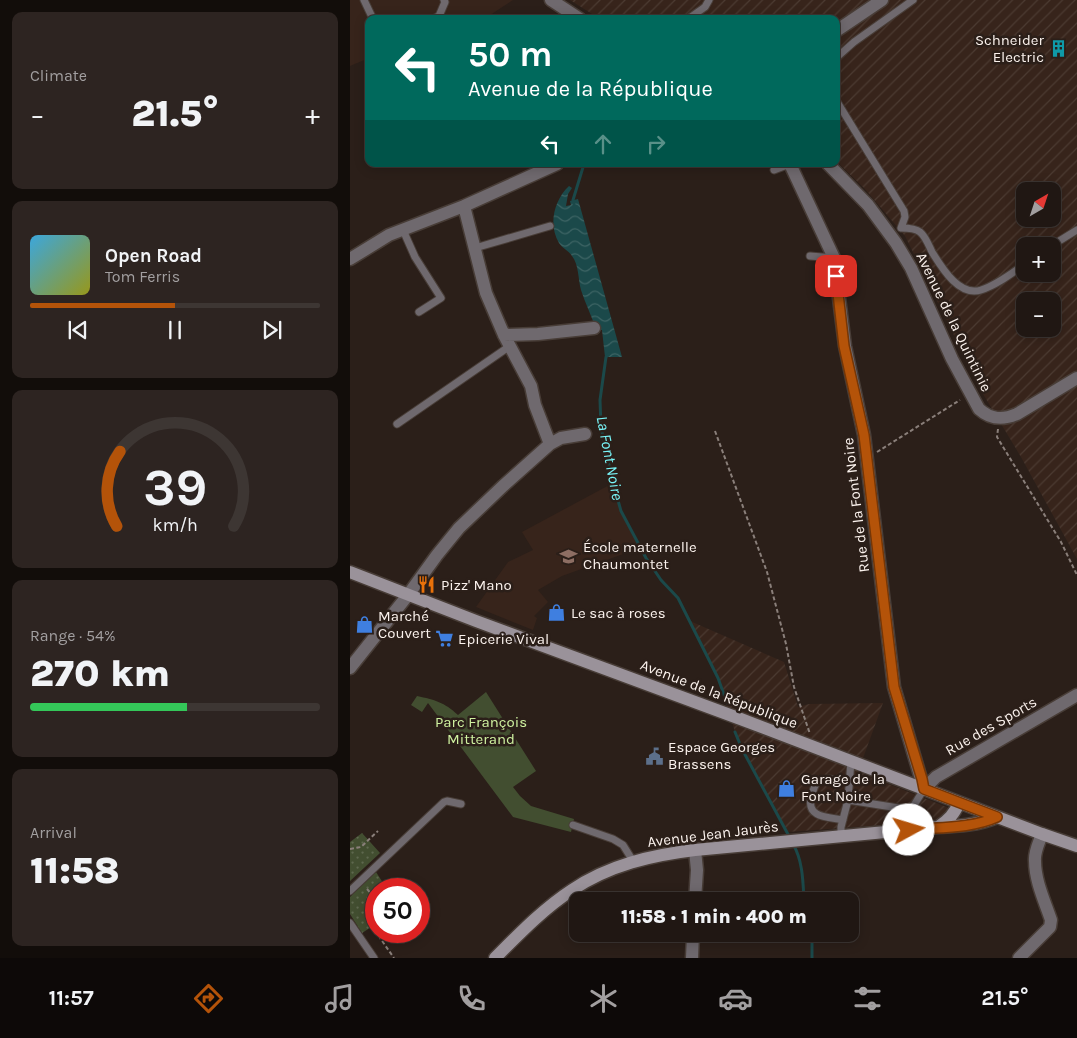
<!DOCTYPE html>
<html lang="en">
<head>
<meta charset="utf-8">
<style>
	body { margin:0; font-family:Karla,sans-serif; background:#2d2421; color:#f1f3f6; height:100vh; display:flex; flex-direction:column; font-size:19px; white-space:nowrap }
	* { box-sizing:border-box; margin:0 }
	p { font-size:16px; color:#a29fa0 }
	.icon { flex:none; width:28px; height:28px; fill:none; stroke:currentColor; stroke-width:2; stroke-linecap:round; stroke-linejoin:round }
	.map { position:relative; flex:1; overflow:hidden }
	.drawer { display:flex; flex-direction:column; gap:12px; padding:12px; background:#120d0a; width:350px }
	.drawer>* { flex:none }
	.top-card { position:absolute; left:15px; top:15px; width:475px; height:152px; border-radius:10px; box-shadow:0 2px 12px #0003,0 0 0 1px #3d3633; background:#00695c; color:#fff; overflow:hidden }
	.needle { width:32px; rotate:39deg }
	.fabs { position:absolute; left:666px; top:182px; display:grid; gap:10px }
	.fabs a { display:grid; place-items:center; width:45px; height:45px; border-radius:10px; background:#201713; box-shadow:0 2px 12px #0003,0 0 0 1px #3d3633; font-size:25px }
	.speed { position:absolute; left:15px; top:878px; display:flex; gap:10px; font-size:25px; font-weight:700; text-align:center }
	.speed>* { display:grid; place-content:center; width:65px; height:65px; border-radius:50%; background:#201713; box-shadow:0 2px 12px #0003,0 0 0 1px #3d3633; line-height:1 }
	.speed .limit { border:8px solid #d22; background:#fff; color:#111 }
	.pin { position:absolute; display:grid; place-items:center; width:42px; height:42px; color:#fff; margin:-21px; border-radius:10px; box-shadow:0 2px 8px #0006 }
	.me { position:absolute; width:55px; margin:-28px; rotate:84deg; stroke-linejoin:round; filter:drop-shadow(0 0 4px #0008) }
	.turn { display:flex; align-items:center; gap:18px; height:105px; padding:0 20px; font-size:22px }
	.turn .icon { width:65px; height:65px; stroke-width:2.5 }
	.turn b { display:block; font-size:35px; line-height:42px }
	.lanes { display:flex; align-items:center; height:48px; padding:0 20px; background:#0003; justify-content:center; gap:25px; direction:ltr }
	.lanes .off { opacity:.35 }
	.big { font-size:38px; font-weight:800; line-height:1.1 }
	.drawer .card { flex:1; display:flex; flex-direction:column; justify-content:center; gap:8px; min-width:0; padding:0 18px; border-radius:10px; background:#2d2421 }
	.drawer .dial { align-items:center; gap:0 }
	.dial svg { height:130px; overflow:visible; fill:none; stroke:#3d3633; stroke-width:7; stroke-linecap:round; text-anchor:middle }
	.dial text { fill:#f1f3f6; stroke:none }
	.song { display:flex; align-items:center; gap:15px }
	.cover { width:60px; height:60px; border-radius:8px; background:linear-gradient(135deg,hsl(200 70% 55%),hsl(60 70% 35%)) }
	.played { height:5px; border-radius:2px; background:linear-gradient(90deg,#b45309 50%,#3d3633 50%) }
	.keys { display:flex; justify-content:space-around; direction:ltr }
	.heat { display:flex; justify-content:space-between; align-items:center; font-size:28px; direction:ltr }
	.charge { height:8px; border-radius:4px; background:linear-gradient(90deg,#34c759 54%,#3d3633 0) }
	.trip { position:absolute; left:219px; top:892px; width:290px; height:50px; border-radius:10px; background:#201713; box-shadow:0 2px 12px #0003,0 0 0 1px #3d3633; font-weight:800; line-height:50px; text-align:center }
	.dock { display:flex; height:80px; justify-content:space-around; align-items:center; background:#0d0908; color:#a29fa0 }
	.dock .icon { width:35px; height:35px }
	.dock .active { color:#b45309 }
	.dock b { font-size:22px; color:#f1f3f6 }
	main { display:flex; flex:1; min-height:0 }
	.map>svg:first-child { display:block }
	.built { fill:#37241b }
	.industrial { fill:url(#industrial-furrows); fill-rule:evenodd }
	.grass { fill:url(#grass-dots) }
	.garden { fill:#424e30 }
	.water { fill:url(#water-waves) }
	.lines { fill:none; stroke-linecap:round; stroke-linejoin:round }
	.stream { stroke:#1b494a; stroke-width:3 }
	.service-casing { stroke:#483d37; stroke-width:9 }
	.minor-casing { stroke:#483d37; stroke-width:15 }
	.tertiary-casing { stroke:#483d37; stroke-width:15 }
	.secondary-casing { stroke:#483d37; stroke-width:15 }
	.path { stroke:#8a7f7a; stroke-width:2; stroke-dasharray:4 2.5; stroke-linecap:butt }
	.service { stroke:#6f696e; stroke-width:7 }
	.minor { stroke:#6f696e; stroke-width:12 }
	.tertiary { stroke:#6f696e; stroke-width:12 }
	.secondary { stroke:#9a929a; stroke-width:12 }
	.route-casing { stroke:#753606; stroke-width:12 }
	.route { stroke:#b45309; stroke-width:9 }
	.labels { text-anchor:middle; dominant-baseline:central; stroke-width:5; stroke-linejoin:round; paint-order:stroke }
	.poi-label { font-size:15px; fill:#fbf2ed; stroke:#2b1f19; text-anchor:start }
	.street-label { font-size:15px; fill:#fbf2ed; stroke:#2b1f19 }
	.park-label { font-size:15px; fill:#cff2a0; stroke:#2b1f19 }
	.water-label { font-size:16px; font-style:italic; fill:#79f6f9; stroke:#2b1f19 }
</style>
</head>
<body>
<main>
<section class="drawer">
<div class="card"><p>Climate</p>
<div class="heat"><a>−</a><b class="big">21.5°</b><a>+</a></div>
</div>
<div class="card">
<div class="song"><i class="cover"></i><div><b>Open Road</b><p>Tom Ferris</p></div></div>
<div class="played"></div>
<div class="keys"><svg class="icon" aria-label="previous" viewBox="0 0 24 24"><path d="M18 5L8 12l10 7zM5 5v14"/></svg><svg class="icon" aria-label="pause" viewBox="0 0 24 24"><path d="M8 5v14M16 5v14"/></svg><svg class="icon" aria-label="next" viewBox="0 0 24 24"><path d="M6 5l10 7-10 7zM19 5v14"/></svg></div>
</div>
<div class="card dial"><svg viewBox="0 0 100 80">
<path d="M14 69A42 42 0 1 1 86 69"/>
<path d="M14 69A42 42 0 0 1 16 23" stroke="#b45309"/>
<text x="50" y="56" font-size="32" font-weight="700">39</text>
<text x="50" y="72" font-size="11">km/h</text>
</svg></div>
<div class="card"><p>Range · 54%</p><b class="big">270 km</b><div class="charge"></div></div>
<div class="card"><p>Arrival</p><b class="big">11:58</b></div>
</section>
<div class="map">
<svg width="727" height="958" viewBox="0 0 727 958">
	<defs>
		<pattern id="industrial-furrows" width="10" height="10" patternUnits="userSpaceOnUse" patternTransform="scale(1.25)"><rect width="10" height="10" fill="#37241b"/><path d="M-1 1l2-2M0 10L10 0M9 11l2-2" fill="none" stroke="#4b3a31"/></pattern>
		<pattern id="grass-dots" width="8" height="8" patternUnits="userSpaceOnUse" patternTransform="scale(1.25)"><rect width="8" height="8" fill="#424e30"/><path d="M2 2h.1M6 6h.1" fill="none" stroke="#5e684e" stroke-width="1.8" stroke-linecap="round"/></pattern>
		<pattern id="water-waves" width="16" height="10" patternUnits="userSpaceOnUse" patternTransform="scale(1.25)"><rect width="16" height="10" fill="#1b494a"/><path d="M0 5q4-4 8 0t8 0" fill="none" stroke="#3d6464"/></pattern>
	</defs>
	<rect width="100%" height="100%" fill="#2b1f19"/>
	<!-- built -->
	<path class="built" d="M 0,0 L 163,0 L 134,19 L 19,19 L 19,58 L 0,66 Z
		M 263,483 L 271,511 L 290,548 L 212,576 L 188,590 L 198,602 L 184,616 L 187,618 L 183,630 L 126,607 L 158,562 L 183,550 L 172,532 Z"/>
	<!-- industrial -->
	<path class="industrial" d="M 220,0 L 727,0 L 727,559 L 671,457 L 633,394 L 555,236 L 514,188 L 486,161 L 486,19 L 250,19 ZM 675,191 L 702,191 L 702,219 L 675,219 ZM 675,246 L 702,246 L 702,274 L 675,274 ZM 675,301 L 702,301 L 702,329 L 675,329 Z
		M 340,621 L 434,662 L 448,707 L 459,704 L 533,703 L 508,772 L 599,808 L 596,816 L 588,821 L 437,832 L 392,749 L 385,732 L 368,678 Z"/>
	<!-- grass -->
	<path class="grass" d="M 12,833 L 30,853 L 0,881 L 0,842 Z
		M 26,872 L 37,889 L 26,889 L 26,924 L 12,933 L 0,914 L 0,897 Z"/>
	<!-- garden -->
	<path class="garden" d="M 136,692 L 186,771 L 163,787 L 170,796 L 181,806 L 224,819 L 221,832 L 163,817 L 78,703 L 72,712 L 61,705 L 67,696 C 85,700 94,702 108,715 Z"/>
	<!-- water -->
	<path class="water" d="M 219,186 L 222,188 L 218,194 L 216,206 L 221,205 L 220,201 L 228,199 L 272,357 L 255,357 L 252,330 L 246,330 C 242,316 235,303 231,290 C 228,279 229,265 222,256 C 219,251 212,248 209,243 C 198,225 204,200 219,186 Z"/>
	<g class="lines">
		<!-- stream -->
		<path class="stream" d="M 224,204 L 223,200 L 234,164
			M 259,354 L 256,357 L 250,400 L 251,427 L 263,483 L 271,511 L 296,558 L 311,580 L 328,598 L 368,678 L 377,703
			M 385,732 L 392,749 L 440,838
			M 443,844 C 453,861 453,882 454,901
			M 462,958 L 462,934"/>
		<defs>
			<path id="service" d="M 14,0 L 23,19
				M 83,19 L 89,16 L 95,2 L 94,0
				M 338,19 L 355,7 L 359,0
				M 486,58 L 504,42 L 563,0
				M 486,100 L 554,211 L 555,217 L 551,228 C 557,228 565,228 570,232 C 576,237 579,246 582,252 C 592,268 609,297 631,290 C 647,285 662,273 675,264
				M 424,170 L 440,164
				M 53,230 L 65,257 L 91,298 L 69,312
				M 701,246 L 727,230
				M 125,248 L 200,226
				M 460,256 L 484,258
				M 47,424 L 160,346
				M 498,800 L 561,810 L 574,789
				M 561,810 L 578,828
				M 493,820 C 479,817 457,818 461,799 C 463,792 463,786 469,780 L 479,779 L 499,782
				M 223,825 L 263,839 L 273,845 L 283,861
				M 491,837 L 491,827 L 498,800 L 501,761
				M 0,891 L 94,802 L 97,801 L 111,804
				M 0,923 L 24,958"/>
			<path id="minor" d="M 201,0 L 230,19
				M 486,31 L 532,0
				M 440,164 L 484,258 L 495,346 L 514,435 L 544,687 L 574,789
				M 478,164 L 518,205 L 546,243 L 561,268 L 602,359 L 629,409 C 641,420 653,420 667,414 L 727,378
				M 114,206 L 136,293 L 154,335 L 181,386 L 185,405 L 200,444
				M 0,259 L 39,235 L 114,206 L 207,164
				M 154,335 L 188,334 L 244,328
				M 58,595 L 87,555 L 109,528 L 153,486 L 200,444 L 211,438 L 235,434
				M 574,789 L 586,777 L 727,695
				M 345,850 L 347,870 L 345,901
				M 342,958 L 343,934
				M 669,958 L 700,927 L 701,920 C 695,902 685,881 685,861 C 684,852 689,843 692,834"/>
			<path id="tertiary" d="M 0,668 L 58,595"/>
			<path id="secondary" d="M 0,572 L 126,621 L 388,718 L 692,834 L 727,846
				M 588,827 C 599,820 604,814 609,803
				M 145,958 C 169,934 193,909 222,890 C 259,865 302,855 345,850 L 588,827 C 609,826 628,825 647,817"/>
		</defs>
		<!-- service casing -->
		<use href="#service" class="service-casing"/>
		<!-- minor casing -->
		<use href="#minor" class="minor-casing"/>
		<!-- tertiary casing -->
		<use href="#tertiary" class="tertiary-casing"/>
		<!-- secondary casing -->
		<use href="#secondary" class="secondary-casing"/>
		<!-- path -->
		<path class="path" d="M 648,429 L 647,437 L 711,542 L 727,575
			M 365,431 L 417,572 L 436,644 L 444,687 L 460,734
			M 527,452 L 610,400
			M 0,849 L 11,847 L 28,831
			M 17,889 L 26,899
			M 26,926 L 23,928 L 44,958"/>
		<!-- service -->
		<use href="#service" class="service"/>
		<!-- minor -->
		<use href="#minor" class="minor"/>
		<!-- tertiary -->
		<use href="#tertiary" class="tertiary"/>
		<!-- secondary -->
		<use href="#secondary" class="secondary"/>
	</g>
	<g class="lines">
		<defs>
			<path id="route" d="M 486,276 L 494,346 L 514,435 L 544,687 L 572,779 L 574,789 L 647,817 C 620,829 589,827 559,830"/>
		</defs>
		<!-- route casing -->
		<use href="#route" class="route-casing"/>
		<!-- route -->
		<use href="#route" class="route"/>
	</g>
	<!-- icons -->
	<defs>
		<symbol id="building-bare" viewBox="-9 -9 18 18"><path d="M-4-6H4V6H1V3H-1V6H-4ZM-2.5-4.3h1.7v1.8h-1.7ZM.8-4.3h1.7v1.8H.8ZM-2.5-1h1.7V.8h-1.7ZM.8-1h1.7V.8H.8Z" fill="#0f9aa8" stroke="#2b1f19" stroke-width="2.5" paint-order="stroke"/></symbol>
		<symbol id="school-bare" viewBox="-9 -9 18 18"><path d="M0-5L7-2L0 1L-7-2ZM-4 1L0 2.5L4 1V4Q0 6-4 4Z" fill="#8d6e63" stroke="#2b1f19" stroke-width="2.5" paint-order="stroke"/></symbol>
		<symbol id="restaurant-bare" viewBox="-9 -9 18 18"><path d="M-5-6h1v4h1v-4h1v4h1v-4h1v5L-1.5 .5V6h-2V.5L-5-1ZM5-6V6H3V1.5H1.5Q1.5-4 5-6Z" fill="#e8710a" stroke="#2b1f19" stroke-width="2.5" paint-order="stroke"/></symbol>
		<symbol id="shop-bare" viewBox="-9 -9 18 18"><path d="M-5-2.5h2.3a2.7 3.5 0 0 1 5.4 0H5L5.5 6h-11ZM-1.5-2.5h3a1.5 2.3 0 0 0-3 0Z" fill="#3f7fe0" stroke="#2b1f19" stroke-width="2.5" paint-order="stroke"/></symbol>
		<symbol id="supermarket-bare" viewBox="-9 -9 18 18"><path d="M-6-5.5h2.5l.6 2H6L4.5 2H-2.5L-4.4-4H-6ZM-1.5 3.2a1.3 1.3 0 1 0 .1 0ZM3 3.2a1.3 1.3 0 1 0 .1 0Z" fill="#3f7fe0" stroke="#2b1f19" stroke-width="2.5" paint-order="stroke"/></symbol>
		<symbol id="civic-bare" viewBox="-9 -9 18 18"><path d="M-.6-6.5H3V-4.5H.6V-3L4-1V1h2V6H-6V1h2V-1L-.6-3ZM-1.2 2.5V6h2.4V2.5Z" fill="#5c6f8a" stroke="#2b1f19" stroke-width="2.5" paint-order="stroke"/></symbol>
	</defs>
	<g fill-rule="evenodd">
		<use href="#building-bare" x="696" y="36" width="25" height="25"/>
		<use href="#school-bare" x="206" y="544" width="25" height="25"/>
		<use href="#restaurant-bare" x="64" y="572" width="25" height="25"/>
		<use href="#shop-bare" x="194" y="600" width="25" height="25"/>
		<use href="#shop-bare" x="2" y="612" width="25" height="25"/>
		<use href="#supermarket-bare" x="82" y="626" width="25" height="25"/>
		<use href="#civic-bare" x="292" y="744" width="25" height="25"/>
		<use href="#shop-bare" x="424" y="776" width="25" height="25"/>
	</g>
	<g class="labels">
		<!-- poi labels -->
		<g class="poi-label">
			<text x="694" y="40" text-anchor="end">Schneider<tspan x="694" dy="17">Electric</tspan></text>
			<text x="233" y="547">École maternelle<tspan x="233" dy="17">Chaumontet</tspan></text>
			<text x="91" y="585">Pizz' Mano</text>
			<text x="221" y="613">Le sac à roses</text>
			<text x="28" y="616">Marché<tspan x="28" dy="17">Couvert</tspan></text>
			<text x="108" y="639">Epicerie Vival</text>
			<text x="318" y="747">Espace Georges<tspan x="318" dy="17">Brassens</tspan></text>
			<text x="451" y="779">Garage de la<tspan x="451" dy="17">Font Noire</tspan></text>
		</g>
		<!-- street labels -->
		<g class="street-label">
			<text transform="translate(604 322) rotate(64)">Avenue de la Quintinie</text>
			<text transform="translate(506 505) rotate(-97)">Rue de la Font Noire</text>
			<text transform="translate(369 694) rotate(21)">Avenue de la République</text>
			<text transform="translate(641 726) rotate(-30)">Rue des Sports</text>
			<text transform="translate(363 834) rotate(-7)">Avenue Jean Jaurès</text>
		</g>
		<!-- park labels -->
		<g class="park-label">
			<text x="131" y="722">Parc François<tspan x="131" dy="17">Mitterand</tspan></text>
		</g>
		<!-- water labels -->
		<g class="water-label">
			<text transform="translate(260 458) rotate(79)">La Font Noire</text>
		</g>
	</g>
</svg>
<div class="fabs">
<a><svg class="needle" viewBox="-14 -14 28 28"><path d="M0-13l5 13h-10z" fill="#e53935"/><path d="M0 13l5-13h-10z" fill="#a29fa0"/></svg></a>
<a>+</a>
<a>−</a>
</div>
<div class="speed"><div class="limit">50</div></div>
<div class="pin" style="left:486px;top:276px;background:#d93025"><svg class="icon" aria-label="arrive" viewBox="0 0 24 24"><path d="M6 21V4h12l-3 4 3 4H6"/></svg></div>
<svg class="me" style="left:559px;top:830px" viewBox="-20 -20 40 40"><circle r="19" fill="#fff"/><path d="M0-13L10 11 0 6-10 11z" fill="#b45309"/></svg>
<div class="trip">11:58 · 1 min · 400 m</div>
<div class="top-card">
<div class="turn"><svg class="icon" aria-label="left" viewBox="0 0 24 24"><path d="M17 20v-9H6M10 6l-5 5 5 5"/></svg><div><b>50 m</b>Avenue de la République</div></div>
<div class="lanes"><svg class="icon" aria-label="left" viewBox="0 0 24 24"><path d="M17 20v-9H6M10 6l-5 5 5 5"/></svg><svg class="icon off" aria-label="ahead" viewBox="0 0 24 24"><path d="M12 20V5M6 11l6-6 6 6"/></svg><svg class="icon off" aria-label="right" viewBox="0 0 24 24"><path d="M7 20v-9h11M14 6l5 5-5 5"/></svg></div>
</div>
</div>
</main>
<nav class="dock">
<b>11:57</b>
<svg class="icon active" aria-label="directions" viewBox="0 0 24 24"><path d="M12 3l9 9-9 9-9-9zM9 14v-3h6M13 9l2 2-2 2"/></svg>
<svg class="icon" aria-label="music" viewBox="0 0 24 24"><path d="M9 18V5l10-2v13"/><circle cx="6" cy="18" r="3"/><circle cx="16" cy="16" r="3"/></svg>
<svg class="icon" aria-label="phone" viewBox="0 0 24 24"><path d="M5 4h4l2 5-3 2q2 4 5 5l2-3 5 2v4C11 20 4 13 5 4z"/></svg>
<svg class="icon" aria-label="climate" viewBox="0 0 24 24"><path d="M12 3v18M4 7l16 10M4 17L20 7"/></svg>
<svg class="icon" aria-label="car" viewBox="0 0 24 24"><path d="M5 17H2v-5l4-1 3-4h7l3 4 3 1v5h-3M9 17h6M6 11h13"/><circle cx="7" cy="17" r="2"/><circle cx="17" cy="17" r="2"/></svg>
<svg class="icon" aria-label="filters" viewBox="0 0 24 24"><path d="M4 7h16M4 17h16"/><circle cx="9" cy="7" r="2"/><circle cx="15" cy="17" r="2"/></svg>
<b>21.5°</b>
</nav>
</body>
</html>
